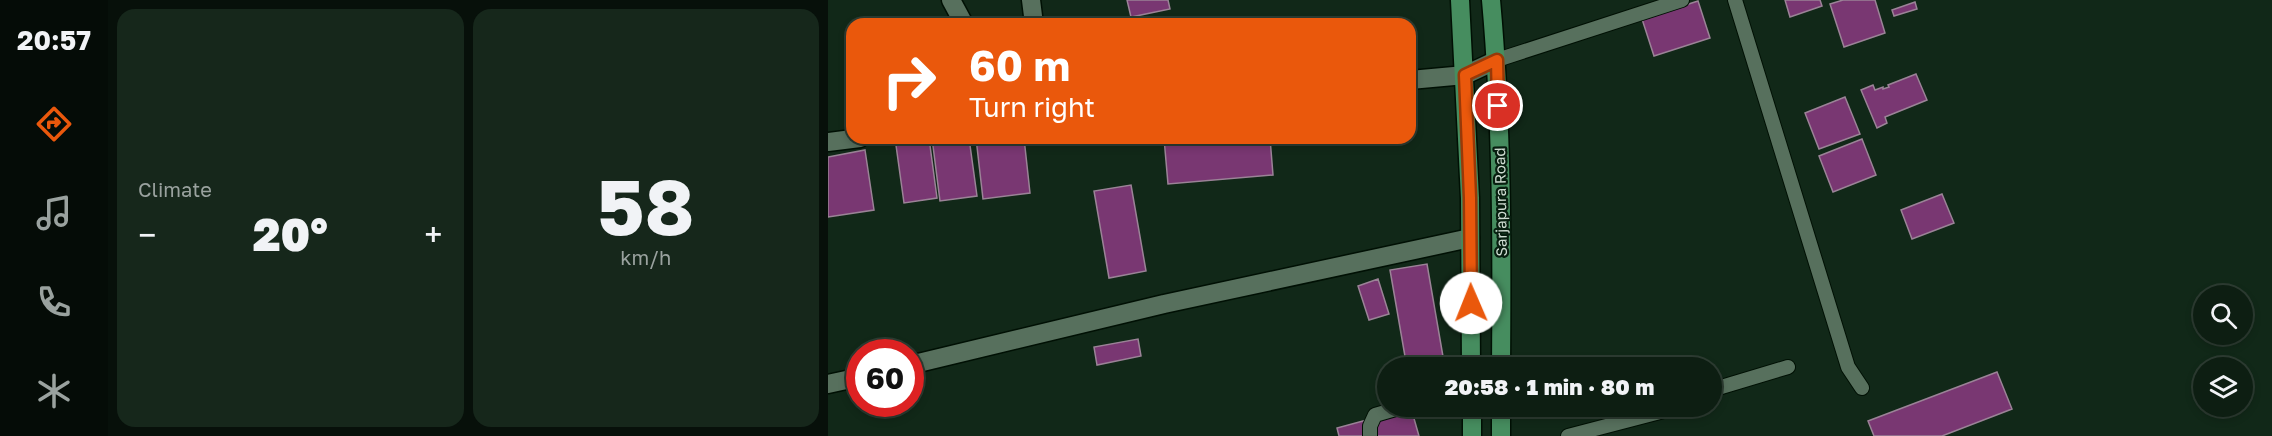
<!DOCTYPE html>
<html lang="en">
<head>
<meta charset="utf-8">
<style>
	body { margin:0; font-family:"Golos Text",sans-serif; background:#16271b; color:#f1f3f6; height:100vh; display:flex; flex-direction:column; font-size:22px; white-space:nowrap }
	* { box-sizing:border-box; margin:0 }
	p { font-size:20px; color:#9aa29f }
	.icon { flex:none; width:33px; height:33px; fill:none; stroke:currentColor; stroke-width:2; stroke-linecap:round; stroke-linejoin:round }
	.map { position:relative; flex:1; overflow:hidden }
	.drawer { display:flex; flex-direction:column; gap:9px; padding:9px; background:#07100a; width:720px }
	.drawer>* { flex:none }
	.guide { position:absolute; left:18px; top:18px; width:570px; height:126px; border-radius:18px; box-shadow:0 3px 9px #0003,0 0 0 2px #2d3c32; background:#ea580c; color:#fff; overflow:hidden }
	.buttons { position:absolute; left:1365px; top:285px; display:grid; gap:12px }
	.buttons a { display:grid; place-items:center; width:60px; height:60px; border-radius:50%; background:#0d1e12; box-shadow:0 3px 9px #0003,0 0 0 2px #2d3c32; font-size:30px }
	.speed { position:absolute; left:18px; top:339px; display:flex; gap:12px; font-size:30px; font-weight:700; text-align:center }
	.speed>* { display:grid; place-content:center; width:78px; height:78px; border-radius:50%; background:#0d1e12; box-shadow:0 3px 9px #0003,0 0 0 2px #2d3c32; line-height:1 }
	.speed .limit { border:9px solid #d22; background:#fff; color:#111 }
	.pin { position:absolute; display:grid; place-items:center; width:51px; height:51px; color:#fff; margin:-26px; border:3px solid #fff; border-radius:50%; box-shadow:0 2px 6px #0007 }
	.me { position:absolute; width:66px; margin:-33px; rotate:359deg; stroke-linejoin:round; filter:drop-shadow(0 0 4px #0008) }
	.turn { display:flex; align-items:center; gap:21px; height:126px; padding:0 24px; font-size:27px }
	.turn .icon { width:78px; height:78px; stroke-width:2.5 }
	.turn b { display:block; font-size:42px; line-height:51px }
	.big { font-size:45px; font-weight:800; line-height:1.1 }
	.drawer .card { flex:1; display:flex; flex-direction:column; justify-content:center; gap:9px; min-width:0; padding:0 21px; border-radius:18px; background:#16271b }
	.drawer .dial { align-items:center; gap:0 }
	.dial b { font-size:78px; line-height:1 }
	.heat { display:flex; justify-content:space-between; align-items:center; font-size:33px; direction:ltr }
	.drawer .tiles { flex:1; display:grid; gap:9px; grid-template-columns:repeat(2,1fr) }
	.trip { position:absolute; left:549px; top:357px; width:345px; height:60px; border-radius:30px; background:#0d1e12; box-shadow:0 3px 9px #0003,0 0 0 2px #2d3c32; font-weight:800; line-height:60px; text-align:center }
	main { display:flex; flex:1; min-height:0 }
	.menu { display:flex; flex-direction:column; width:108px; justify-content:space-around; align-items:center; background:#050c07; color:#9aa29f }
	.menu .icon { width:42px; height:42px }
	.menu .active { color:#ea580c }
	.menu b { font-size:27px; color:#f1f3f6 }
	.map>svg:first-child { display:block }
	.building { fill:#793772; stroke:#9b8397; stroke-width:1.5 }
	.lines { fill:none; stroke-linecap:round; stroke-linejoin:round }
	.service-casing { stroke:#001004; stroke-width:16 }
	.minor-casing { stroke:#001004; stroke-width:21 }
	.primary-casing { stroke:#001004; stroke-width:21 }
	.service { stroke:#57705d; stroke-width:14 }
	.minor { stroke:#57705d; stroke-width:18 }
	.primary { stroke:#468d5f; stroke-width:18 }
	.route-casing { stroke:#983908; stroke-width:15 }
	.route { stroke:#ea580c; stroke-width:10 }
	.labels { text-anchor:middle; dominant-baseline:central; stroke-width:4.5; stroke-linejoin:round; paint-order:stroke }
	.street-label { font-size:15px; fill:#cedcd1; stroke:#071e0f }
</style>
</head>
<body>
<main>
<nav class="menu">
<b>20:57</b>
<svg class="icon active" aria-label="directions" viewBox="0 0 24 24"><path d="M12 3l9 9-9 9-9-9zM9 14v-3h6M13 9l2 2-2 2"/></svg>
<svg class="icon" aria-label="music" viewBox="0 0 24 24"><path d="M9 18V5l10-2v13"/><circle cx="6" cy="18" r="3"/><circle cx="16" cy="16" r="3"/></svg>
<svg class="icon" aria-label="phone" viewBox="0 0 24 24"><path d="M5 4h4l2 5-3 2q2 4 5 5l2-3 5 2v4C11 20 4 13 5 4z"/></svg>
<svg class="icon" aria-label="climate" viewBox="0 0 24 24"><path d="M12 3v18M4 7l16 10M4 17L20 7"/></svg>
</nav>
<section class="drawer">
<div class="tiles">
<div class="card"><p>Climate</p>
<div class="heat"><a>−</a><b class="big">20°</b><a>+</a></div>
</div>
<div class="card dial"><b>58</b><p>km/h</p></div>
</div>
</section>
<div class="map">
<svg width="1444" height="436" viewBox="0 0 1444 436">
	<rect width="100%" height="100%" fill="#112818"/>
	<!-- building -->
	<path class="building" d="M 299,0 L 340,0 L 342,9 L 303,17 Z
		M 957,0 L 992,0 L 994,6 L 962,17 Z
		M 1015,0 L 1047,0 L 1057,33 L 1016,47 L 1002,4 Z
		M 870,1 L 882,38 L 826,56 L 814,19 Z
		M 1087,2 L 1089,9 L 1066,16 L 1064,10 Z
		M 274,18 L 276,24 L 237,24 Z
		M 1088,74 L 1099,100 L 1057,117 L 1059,123 L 1049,128 L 1033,90 L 1045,85 L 1047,90 L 1055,87 L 1055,89 L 1061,87 L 1060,85 Z
		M 1017,97 L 1032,134 L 991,149 L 977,113 Z
		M 67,138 L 101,138 L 109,198 L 76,203 Z
		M 104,138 L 141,138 L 149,196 L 112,201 Z
		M 148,138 L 166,138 L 167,140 L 196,138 L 202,193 L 155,199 Z
		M 336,138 L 442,138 L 445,175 L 340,184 Z
		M 1034,139 L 1048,175 L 1005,192 L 991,156 Z
		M 37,150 L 46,210 L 0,217 L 0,157 Z
		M 303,185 L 318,271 L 281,278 L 266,191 Z
		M 1114,194 L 1126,223 L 1084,239 L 1073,210 Z
		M 599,264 L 617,368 L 579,368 L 562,270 Z
		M 550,279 L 561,314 L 541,320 L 530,286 Z
		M 310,339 L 313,356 L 269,365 L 266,347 Z
		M 1169,372 L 1184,409 L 1114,436 L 1046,436 L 1040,421 Z
		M 583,408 L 591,436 L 511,436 L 509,428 Z"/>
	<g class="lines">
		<defs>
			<path id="service" d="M 907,0 L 1020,367 L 1034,388
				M 669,60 L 854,0
				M 884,392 L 890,388 L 960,367
				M 542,436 L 542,426 L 547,415 L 578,406
				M 740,436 L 855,406"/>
			<path id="minor" d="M 123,0 L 136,24
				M 203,0 L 206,24
				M 582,80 L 637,75 L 669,60
				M 0,142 L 32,138
				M 82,365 L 336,304 L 642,238
				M 0,384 L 32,377"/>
			<path id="primary" d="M 632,0 L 642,198 L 643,368
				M 663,0 C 674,122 674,245 673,368
				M 644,406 L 644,436
				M 673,436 L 673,406"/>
		</defs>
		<!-- service casing -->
		<use href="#service" class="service-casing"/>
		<!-- minor casing -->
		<use href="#minor" class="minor-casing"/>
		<!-- primary casing -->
		<use href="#primary" class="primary-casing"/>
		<!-- service -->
		<use href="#service" class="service"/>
		<!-- minor -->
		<use href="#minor" class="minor"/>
		<!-- primary -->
		<use href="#primary" class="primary"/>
	</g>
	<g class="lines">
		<defs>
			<path id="route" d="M 643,303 L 642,198 L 637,75 L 669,60 L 670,106"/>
		</defs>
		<!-- route casing -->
		<use href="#route" class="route-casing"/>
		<!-- route -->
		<use href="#route" class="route"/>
	</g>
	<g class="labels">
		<!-- street labels -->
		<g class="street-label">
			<text transform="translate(672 202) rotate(-91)">Sarjapura Road</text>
		</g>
	</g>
</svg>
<div class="buttons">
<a><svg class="icon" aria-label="search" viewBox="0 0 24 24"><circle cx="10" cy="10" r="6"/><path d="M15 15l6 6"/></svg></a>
<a><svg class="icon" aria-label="layers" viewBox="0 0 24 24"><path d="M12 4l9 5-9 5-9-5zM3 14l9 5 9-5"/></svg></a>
</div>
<div class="speed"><div class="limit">60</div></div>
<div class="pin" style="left:670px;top:106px;background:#d93025"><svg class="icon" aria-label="arrive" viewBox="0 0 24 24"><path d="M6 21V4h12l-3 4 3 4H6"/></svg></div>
<svg class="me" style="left:643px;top:303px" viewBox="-20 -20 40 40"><circle r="19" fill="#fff"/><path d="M0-13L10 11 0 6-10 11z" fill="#ea580c"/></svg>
<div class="trip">20:58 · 1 min · 80 m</div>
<div class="guide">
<div class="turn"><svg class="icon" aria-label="right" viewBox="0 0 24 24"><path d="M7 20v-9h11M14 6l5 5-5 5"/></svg><div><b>60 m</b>Turn right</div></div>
</div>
</div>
</main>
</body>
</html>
